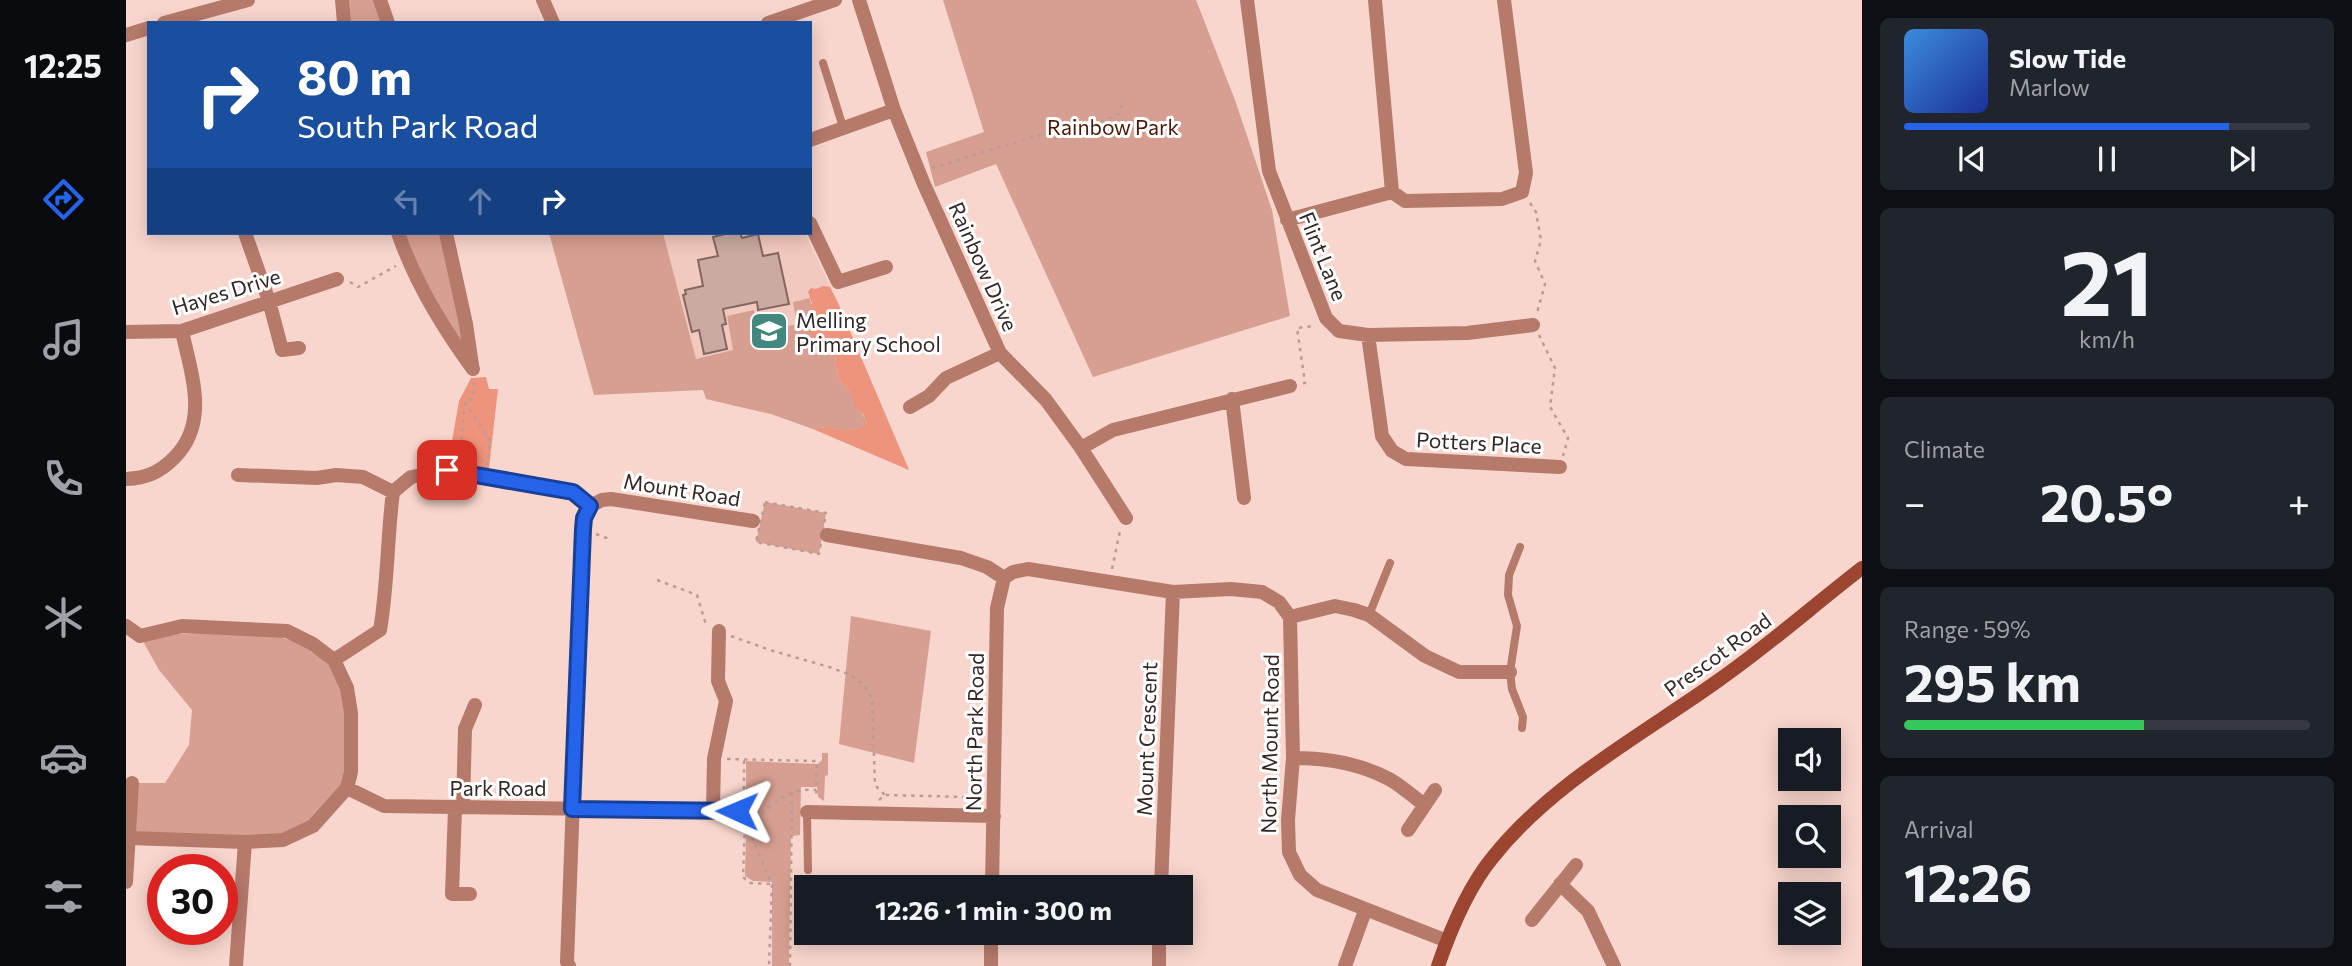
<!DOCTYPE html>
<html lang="en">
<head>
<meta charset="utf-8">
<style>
	body { margin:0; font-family:Commissioner,sans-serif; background:#20242c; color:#f1f3f6; height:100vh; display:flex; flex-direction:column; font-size:26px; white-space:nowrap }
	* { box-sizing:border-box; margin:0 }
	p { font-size:23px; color:#9ea1a6 }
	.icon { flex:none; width:38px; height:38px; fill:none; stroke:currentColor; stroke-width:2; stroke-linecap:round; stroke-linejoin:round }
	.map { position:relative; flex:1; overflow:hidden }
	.sheet { display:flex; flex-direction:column; gap:18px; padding:18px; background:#0d0f14; width:490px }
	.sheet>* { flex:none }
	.banner { position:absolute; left:21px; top:21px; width:665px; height:214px; border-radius:0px; box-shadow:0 4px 18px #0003; background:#1a4fa0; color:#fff; overflow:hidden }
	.buttons { position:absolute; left:1652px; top:728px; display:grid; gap:14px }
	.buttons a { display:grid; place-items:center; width:63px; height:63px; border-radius:0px; background:#171b24; box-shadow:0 4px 18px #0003; font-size:35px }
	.speed { position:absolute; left:21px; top:854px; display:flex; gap:14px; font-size:35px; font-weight:700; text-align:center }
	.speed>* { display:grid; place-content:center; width:91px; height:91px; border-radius:50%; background:#171b24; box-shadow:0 4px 18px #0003; line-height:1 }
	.speed .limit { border:10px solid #d22; background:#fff; color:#111 }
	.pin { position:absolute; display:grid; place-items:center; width:60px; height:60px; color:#fff; margin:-30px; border-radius:14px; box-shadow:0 4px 10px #0006 }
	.me { position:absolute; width:77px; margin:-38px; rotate:271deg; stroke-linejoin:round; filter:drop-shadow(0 0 5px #0008) }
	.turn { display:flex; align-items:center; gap:24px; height:147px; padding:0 35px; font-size:32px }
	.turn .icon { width:91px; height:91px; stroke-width:2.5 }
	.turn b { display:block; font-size:49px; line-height:60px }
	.lanes { display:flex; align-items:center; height:66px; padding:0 35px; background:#0003; justify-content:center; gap:35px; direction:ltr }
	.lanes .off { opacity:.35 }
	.big { font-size:52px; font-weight:700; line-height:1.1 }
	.sheet .widget { flex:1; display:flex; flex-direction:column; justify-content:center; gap:10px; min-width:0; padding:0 24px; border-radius:10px; background:#20242c }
	.sheet .dial { align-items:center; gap:0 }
	.dial b { font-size:91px; line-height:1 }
	.song { display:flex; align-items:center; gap:21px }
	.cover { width:84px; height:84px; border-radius:10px; background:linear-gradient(135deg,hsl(210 70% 55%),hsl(230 70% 35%)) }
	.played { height:7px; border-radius:4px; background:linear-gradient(90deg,#2563eb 80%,#363941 80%) }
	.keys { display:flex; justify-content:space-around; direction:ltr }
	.heat { display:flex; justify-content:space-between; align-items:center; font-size:38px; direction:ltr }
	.charge { height:10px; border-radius:5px; background:linear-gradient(90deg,#34c759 59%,#363941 0) }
	.trip { position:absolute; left:668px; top:875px; width:399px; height:70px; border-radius:0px; background:#171b24; box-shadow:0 4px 18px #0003; font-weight:700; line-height:70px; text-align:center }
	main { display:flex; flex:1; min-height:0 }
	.menu { display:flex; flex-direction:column; width:126px; justify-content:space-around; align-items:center; background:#090b0e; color:#9ea1a6 }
	.menu .icon { width:49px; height:49px }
	.menu .active { color:#2563eb }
	.menu b { font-size:32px; color:#f1f3f6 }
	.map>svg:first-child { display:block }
	.built { fill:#f2c9be }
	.green { fill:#d79f91 }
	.forest { fill:#ee937c }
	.building { fill:#caaaa1; stroke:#84675f; stroke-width:2 }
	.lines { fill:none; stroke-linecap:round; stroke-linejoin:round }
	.path { stroke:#b89c95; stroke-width:2.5; stroke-dasharray:3.5 5; stroke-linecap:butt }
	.lane { stroke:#b67a6b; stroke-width:8 }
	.street { stroke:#b67a6b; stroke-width:14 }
	.secondary { stroke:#9c4632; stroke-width:14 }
	.route-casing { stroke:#184099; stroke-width:18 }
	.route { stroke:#2563eb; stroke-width:12 }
	.labels { text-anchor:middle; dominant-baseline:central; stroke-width:6; stroke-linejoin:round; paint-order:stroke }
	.park-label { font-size:21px; fill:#4d1508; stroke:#fff }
	.street-label { font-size:21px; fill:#332623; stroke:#fff }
	.poi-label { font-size:21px; fill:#332623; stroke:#fff; text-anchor:start }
</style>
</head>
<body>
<main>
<nav class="menu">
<b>12:25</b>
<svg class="icon active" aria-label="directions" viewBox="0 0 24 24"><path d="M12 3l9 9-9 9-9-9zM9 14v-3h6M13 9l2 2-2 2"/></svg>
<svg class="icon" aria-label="music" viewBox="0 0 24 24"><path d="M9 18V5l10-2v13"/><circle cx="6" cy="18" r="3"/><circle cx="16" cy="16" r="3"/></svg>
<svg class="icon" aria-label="phone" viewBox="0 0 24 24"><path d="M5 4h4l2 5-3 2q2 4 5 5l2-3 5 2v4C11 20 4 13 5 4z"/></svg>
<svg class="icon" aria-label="climate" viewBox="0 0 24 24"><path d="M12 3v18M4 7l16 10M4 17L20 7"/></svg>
<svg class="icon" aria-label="car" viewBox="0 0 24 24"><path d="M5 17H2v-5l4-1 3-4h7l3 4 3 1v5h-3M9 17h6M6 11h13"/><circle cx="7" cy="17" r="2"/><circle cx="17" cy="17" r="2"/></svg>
<svg class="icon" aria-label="filters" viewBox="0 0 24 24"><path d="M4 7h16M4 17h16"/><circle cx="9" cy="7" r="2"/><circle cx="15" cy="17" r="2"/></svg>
</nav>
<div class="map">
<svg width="1736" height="966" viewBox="0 0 1736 966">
	<rect width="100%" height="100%" fill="#f8d6cd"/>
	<!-- built -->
	<path class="built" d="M 537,233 L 679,233 L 712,303 L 783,470 L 687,429 L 645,414 L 580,399 Z"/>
	<!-- green -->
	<path class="green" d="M 216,0 L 251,0 L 257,23 L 218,23 Z
		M 817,0 L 1070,0 L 1109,100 L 1146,210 L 1164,316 L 967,377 L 870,164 L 809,187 L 800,152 L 858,132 Z
		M 276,233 L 315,233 L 347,369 L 300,294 Z
		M 423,233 L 537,233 L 570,359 L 607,350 L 601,316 L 628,310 L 632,329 L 649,329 L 671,324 L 667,302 L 684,298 L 687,314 L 681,323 L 691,344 L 702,348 L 710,355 L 709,365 L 715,382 L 724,391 L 741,423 C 723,438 706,424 687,429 L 645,414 L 580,399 L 577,390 L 468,395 Z
		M 639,502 L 700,513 L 693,554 L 630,542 Z
		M 725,616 L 805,631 L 788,763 L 713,744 Z
		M 130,630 L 194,649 L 222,694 L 224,779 L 176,831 L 106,841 L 4,838 L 6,783 L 39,783 L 63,745 L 66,710 L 33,670 L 14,636 Z
		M 696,753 L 702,753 L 702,775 L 699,776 L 698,801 L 692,797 L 691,787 L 675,787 L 674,835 L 665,836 L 663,966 L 646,966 L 646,882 L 627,881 L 619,876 L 620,830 L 622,825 L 620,820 L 620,761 L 692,764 L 696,760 Z"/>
	<!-- forest -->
	<path class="forest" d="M 697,286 L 704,287 L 712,303 L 783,470 L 687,429 C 707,424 723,438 741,423 L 737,414 L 729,407 L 724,391 L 715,382 L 709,365 L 710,355 L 702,348 L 691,344 L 683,329 L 681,320 L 687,314 L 684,307 L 686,303 L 682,292 L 685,288 L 690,289 Z
		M 360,377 L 363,389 L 372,389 L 362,477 L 321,470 L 333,401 L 345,378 Z"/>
	<!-- building -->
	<path class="building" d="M 603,233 L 614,233 L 616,238 L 632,234 L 637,256 L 652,253 L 663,304 L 632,310 L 631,302 L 597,309 L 600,324 L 596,325 L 601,349 L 578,354 L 573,330 L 566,332 L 557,295 L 560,294 L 559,290 L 577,286 L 572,260 L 592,256 L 587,237 Z"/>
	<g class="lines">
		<!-- path -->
		<path class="path" d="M 806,168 L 917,134 L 930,139 L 939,138 L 993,114 L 996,103
			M 1404,203 L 1410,212 L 1415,240 L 1409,261 L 1419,284 L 1411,313
			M 224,282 L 232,287 L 270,266
			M 1413,335 L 1429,368 L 1424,407 L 1442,438 L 1437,456
			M 1177,383 L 1179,383 L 1171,328 L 1188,326
			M 339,402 L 364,440 L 361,465
			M 334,457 L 339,402 L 347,398 L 348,381
			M 639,502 L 700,513 L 693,554 L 630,542 Z
			M 470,534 L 486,540
			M 986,569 L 994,531
			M 531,580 L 571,595 L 580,625
			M 605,636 L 644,650 L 703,667 L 725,675 L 738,685 L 746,698 L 749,785 L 759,795
			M 601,759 L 691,761 L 690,798
			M 618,798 L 618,759
			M 753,800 L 759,795 L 843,797 L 848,801
			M 619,822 L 646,884 L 643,966
			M 644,884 L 624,883 L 617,877 L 619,823 C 648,810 654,787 690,790
			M 664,966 L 666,791"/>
		<!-- lane -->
		<path class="lane" d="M 697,63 L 717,127
			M 1394,547 L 1383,575 L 1382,595 L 1391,626 L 1384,672 L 1386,689 L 1397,717 L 1396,728
			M 1243,615 L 1264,563
			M 681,812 L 682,870"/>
		<!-- street -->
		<path class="street" d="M 216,0 L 218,23
			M 254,0 L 262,23
			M 417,0 L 427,23
			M 733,0 L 768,110 L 797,182 L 874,353 L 920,400 L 955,448 L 1000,518
			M 1121,0 L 1143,171 L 1200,318 L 1213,331 L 1242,335 L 1341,333 L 1407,325
			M 1249,0 L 1266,192
			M 38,23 L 122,0
			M 642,23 L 709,0
			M 0,35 L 23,28
			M 684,140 L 768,110
			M 1266,192 L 1279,201 L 1376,199 L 1396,192 L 1400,173 L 1378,0
			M 1161,220 L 1266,192
			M 684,223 L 712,282 L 760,267
			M 119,233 L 143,301 L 156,350 L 173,348
			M 272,233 C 289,282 316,327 347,369
			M 320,233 L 340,324 L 346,365
			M 0,332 L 56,331 L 211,279
			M 1242,335 L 1256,436 L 1266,451 L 1280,459 L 1434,467
			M 1106,399 L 1118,498
			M 784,407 L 803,396 L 820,378 L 874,353
			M 955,448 L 987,430 L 1164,386
			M 112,475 L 191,478 L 210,475 L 237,477 L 267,492
			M 0,479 C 20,478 33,473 48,458 C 84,422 65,374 56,331
			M 464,506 L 476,500 L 485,499 L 627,521
			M 701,535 L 835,558 L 861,567 L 878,578 L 887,572 L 902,569 L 1047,592 L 1105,589 L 1136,592 L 1153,602 L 1164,617
			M 1164,617 L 1167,758 L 1162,820 L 1163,852 L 1174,875 L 1191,890 L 1321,941
			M 1164,617 L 1209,606 L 1228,610 L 1243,615 L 1299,656 L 1333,672 L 1384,672
			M 0,626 L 14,636 L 56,626 L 161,631 L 187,644 L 208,660 L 221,688 L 225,713 L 225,772 L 221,788 L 187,826 L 157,840 L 119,842 L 4,838
			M 208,660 L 254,630 C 262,584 261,538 267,492 L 285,477 L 321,470 L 447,492 L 464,506
			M 1167,758 C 1200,758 1233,763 1263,779 C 1276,786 1287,797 1299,805
			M 221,788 L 258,806 L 611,811
			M 337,807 L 339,729 L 349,705
			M 329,808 L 326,894 L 344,894
			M 587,810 L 588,759 L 600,701 L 592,681 L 593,631
			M 681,812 L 868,816
			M 1282,830 L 1309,790
			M 0,882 L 6,783
			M 1434,884 L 1462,911 L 1488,966
			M 866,887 L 871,608 L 878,578
			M 1035,887 L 1047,592
			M 1406,920 L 1450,865
			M 1033,933 L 1033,966
			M 110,966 L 119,842
			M 443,966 L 441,962 L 457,529 L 458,518 L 464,506
			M 865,966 L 865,933
			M 1219,966 L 1239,911"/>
		<!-- secondary -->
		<path class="secondary" d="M 1312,966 C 1324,931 1343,886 1367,857 C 1427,782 1516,735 1593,680 C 1643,645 1688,605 1736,568"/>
	</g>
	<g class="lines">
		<defs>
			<path id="route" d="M 321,470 L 447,492 L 464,506 L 458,518 L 457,529 L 446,809 L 611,811"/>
		</defs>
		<!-- route casing -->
		<use href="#route" class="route-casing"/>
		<!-- route -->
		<use href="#route" class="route"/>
	</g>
	<!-- icons -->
	<defs>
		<symbol id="school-square" viewBox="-11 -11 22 22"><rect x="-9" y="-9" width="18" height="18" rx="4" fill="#43887f" stroke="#fff"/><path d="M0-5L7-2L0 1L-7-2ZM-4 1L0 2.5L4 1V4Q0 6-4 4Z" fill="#fff"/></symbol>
	</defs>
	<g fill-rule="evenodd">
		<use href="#school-square" x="621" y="309" width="44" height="44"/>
	</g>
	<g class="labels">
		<!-- park labels -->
		<g class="park-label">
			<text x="987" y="126">Rainbow Park</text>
		</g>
		<!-- street labels -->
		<g class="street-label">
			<text transform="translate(1198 256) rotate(68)">Flint Lane</text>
			<text transform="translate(858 266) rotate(66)">Rainbow Drive</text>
			<text transform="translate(100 291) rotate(-17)">Hayes Drive</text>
			<text transform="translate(1353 442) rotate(3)">Potters Place</text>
			<text transform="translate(556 489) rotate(9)">Mount Road</text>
			<text transform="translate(1591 654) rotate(-36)">Prescot Road</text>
			<text transform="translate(848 732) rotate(-89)">North Park Road</text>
			<text transform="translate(1020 739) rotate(-88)">Mount Crescent</text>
			<text transform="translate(1143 744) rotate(-89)">North Mount Road</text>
			<text x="372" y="787">Park Road</text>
		</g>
		<!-- poi labels -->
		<g class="poi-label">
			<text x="670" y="319">Melling<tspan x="670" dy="24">Primary School</tspan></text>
		</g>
	</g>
</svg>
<div class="buttons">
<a><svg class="icon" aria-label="sound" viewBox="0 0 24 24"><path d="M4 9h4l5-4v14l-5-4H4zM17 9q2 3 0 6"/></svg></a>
<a><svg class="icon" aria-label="search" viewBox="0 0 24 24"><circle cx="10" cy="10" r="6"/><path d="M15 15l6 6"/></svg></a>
<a><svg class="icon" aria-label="layers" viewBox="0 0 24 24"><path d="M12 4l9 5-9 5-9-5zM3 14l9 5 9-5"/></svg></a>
</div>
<div class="speed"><div class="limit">30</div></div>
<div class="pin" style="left:321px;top:470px;background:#d93025"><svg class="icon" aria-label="arrive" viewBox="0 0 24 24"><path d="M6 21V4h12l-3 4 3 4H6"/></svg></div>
<svg class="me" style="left:611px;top:811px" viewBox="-20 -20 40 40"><path d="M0-17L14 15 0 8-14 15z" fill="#2563eb" stroke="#fff" stroke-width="4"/></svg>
<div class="trip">12:26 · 1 min · 300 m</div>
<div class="banner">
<div class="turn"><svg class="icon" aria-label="right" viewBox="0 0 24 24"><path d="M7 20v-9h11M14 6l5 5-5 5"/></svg><div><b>80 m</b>South Park Road</div></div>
<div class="lanes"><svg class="icon off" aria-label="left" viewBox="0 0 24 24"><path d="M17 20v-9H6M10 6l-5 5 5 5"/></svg><svg class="icon off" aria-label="ahead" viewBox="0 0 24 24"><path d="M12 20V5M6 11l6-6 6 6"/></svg><svg class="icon" aria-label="right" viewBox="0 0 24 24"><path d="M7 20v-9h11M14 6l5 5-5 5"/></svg></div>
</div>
</div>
<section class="sheet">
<div class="widget">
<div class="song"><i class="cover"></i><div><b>Slow Tide</b><p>Marlow</p></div></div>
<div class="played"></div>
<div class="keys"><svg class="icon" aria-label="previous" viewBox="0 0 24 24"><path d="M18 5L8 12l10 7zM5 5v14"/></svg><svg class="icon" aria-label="pause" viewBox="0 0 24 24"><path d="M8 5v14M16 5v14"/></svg><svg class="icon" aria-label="next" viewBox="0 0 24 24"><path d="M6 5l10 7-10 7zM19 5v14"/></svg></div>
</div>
<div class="widget dial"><b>21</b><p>km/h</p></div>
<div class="widget"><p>Climate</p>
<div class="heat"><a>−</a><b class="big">20.5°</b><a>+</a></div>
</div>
<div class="widget"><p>Range · 59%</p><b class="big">295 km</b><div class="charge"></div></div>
<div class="widget"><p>Arrival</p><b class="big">12:26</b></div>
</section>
</main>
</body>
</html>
